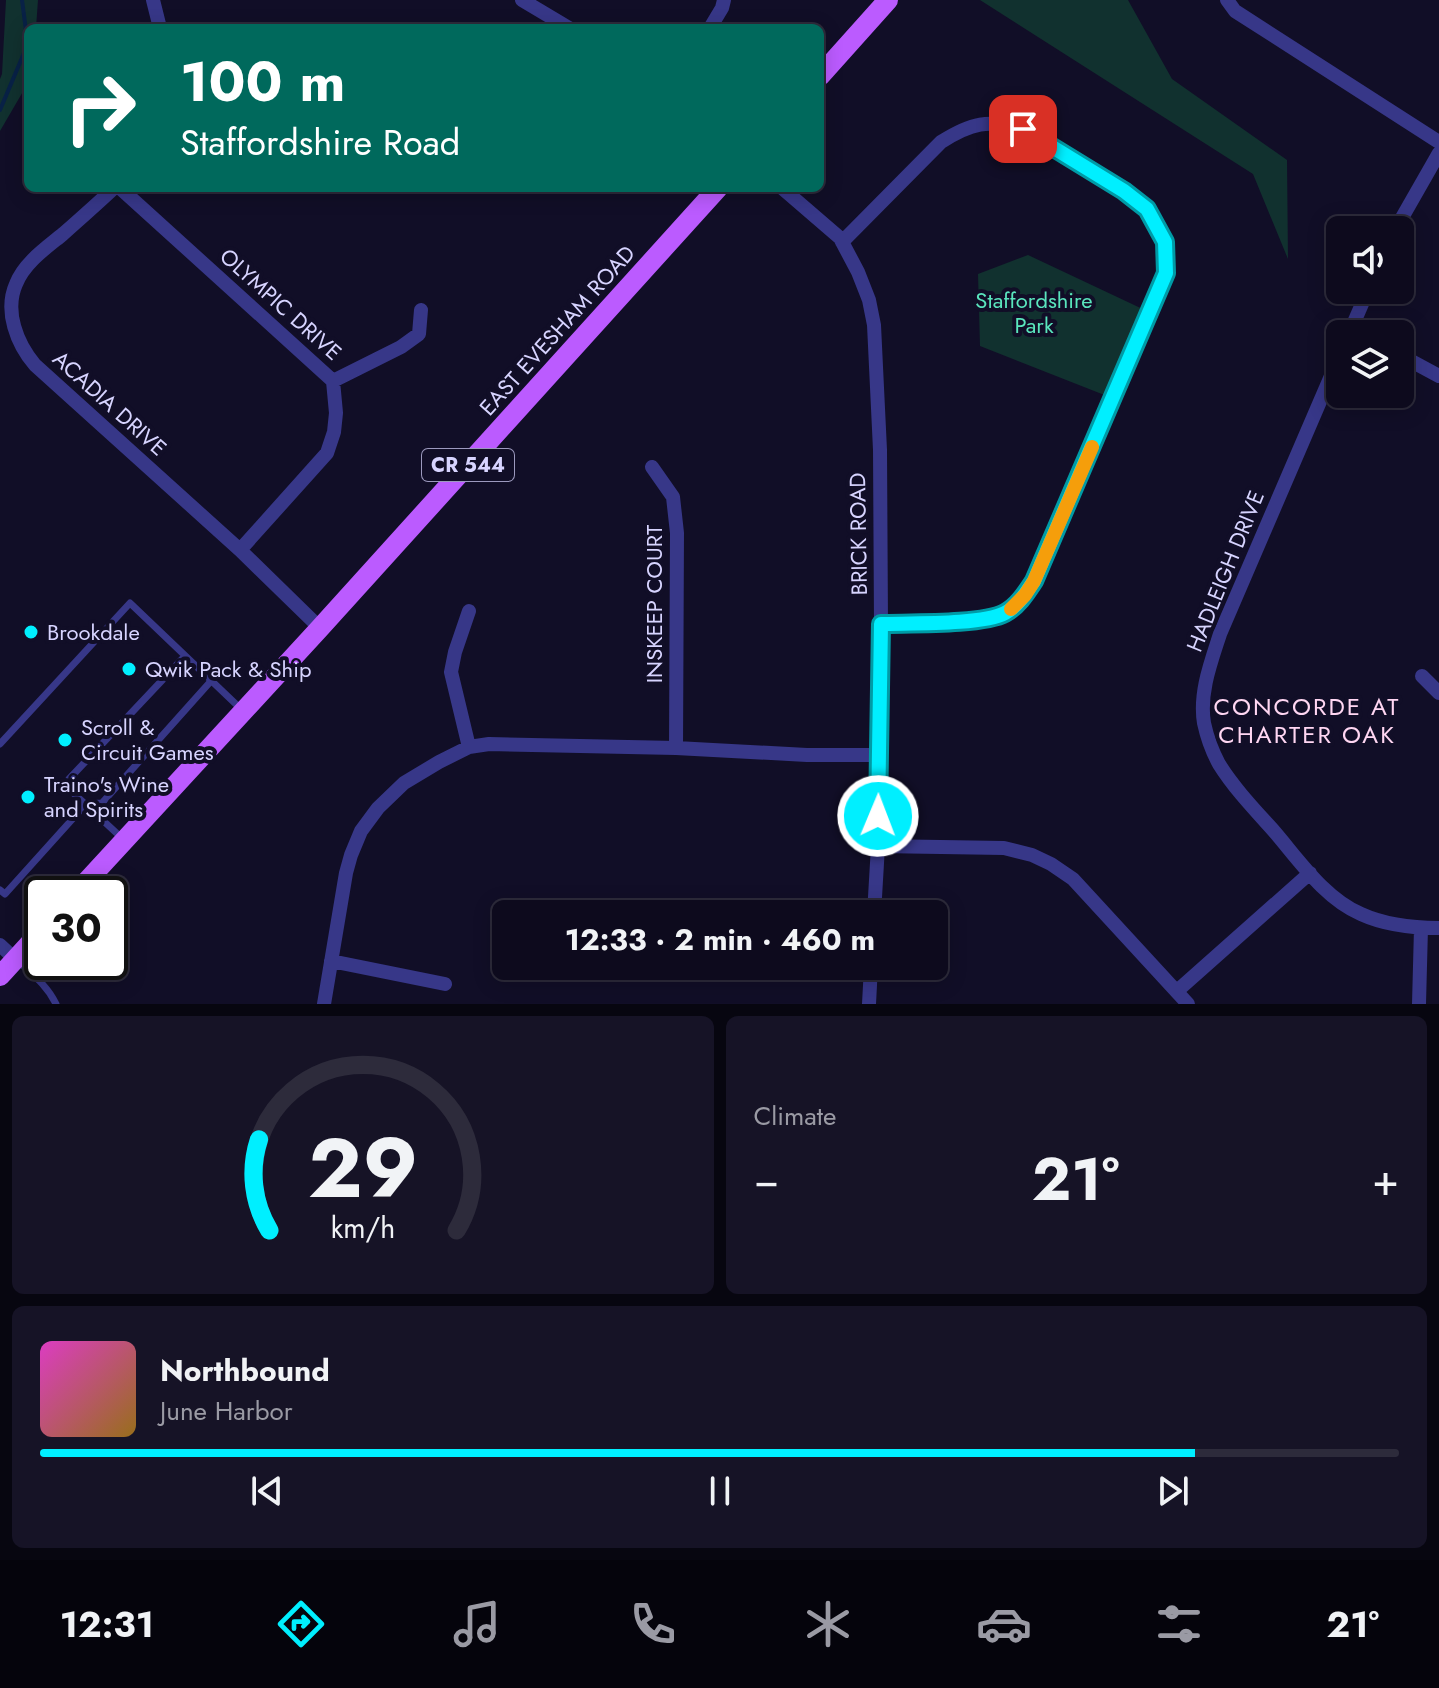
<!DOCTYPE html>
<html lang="en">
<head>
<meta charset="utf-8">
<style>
	body { margin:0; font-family:Jost,sans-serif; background:#161326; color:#f1f3f6; height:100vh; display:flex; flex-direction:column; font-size:30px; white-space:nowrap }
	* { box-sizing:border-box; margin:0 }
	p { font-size:26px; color:#9a9aa4 }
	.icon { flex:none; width:44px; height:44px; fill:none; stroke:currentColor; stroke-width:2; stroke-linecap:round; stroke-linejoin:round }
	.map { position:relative; height:1004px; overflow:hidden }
	.drawer { display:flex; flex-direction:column; gap:12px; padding:12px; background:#070610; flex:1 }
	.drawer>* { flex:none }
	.banner { position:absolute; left:24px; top:24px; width:800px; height:168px; border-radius:12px; box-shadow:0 4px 20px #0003,0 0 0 2px #2d2b3b; background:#00695c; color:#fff; overflow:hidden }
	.buttons { position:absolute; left:1326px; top:216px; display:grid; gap:16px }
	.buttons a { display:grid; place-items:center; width:88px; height:88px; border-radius:12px; background:#0d0a1d; box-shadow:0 4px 20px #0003,0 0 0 2px #2d2b3b; font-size:40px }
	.speed { position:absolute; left:24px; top:876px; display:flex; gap:16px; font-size:40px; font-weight:700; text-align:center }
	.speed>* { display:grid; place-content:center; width:104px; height:104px; border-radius:50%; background:#0d0a1d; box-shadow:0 4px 20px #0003,0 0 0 2px #2d2b3b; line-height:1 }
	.speed .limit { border:4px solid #111; border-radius:12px; background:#fff; color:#111 }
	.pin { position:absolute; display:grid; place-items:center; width:68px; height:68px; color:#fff; margin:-34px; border-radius:16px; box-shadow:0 4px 12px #0006 }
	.me { position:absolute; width:88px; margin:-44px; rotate:1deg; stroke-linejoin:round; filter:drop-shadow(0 0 6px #0008) }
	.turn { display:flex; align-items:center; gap:28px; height:168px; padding:0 24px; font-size:36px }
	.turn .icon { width:104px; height:104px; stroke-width:2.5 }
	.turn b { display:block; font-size:56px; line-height:68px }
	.big { font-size:60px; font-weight:700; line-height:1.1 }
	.drawer .tile { flex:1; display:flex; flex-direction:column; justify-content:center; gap:12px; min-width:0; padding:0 28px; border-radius:12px; background:#161326 }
	.drawer .dial { align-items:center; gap:0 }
	.dial svg { height:208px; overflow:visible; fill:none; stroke:#2d2b3b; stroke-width:7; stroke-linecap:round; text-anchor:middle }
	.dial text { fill:#f1f3f6; stroke:none }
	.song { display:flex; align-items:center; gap:24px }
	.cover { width:96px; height:96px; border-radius:12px; background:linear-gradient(135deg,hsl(310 70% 55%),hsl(40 70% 35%)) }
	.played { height:8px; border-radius:4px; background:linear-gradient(90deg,#00efff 85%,#2d2b3b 85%) }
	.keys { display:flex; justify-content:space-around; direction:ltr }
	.heat { display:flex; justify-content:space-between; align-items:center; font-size:44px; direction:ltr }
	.drawer .tiles { flex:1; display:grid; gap:12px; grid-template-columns:1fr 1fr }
	.tile:last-child { grid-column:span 2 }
	.trip { position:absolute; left:492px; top:900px; width:456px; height:80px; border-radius:12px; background:#0d0a1d; box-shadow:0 4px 20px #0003,0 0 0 2px #2d2b3b; font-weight:700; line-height:80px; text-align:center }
	.dock { display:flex; height:128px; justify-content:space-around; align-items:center; background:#05040c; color:#9a9aa4 }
	.dock .icon { width:56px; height:56px }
	.dock .current { color:#00efff }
	.dock b { font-size:36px; color:#f1f3f6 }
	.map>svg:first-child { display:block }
	.green { fill:#11312f }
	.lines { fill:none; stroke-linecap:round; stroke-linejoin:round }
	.stream { stroke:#082146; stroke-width:4 }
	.lane { stroke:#373788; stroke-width:7 }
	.street { stroke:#373788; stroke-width:14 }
	.primary { stroke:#bb5bff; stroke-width:20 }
	.route-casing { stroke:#009ba6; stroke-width:20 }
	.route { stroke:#00efff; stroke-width:14 }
	.slow { stroke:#f59e0b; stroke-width:14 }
	.poi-dot { fill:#00efff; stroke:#110e27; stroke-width:3 }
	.labels { text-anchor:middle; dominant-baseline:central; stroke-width:8; stroke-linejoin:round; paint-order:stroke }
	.shield { fill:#110e27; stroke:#9c99be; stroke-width:2 }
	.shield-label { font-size:20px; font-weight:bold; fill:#d7d4ff }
	.park-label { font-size:22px; fill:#5ae5bd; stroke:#110e27 }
	.street-label { font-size:22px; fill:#d7d4ff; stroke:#110e27 }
	.poi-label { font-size:22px; fill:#d7d4ff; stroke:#110e27; text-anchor:start }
	.neighbourhood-label { font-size:24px; letter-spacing:2px; fill:#ffd6f2; stroke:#110e27 }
</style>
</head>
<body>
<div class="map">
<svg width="1439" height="1004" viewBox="0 0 1439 1004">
	<rect width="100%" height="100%" fill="#110e27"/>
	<!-- green -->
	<path class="green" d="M 6,0 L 38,0 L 36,28 L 28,28 L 28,83 L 0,131 L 0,79 L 2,74 Z
		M 980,0 L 1128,0 L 1172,79 L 1287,160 L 1288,259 L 1253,174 Z
		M 1028,255 L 1149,312 L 1112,398 L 980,346 L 978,274 Z"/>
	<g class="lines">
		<!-- stream -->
		<path class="stream" d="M 0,110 L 27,46 L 27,38 L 22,0"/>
		<!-- lane -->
		<path class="lane" d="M 0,744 L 130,603 L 241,709
			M 124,840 L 69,789 L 69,779 L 185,656
			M 0,890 L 5,894 L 86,804 L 102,803 L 211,681
			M 17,960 C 32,974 47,985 56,1004"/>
		<!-- street -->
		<path class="street" d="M 153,0 L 160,28
			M 522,0 L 569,28
			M 1227,0 L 1235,11 L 1439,142
			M 710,28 L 722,8 L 724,0
			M 114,188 C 97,204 80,219 63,234 C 46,248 24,263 16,284 C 4,311 17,344 35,365 L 240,550 L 320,628
			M 120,188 L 333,381 L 336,413 L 334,432 L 327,453 L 240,550
			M 782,188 L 840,238 L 858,272 L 869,300 L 874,325 L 880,450 L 881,624 L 878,846 L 874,914
			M 1395,230 L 1439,153
			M 842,242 L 941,142 C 971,123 988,119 1023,129 L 1124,191 L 1147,209 L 1165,242 L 1166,273 L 1034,581 C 1026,593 1018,606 1005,613 C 983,625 910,623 881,624
			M 1349,334 L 1368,290
			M 1340,355 L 1220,634 C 1211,662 1199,693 1204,723 C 1207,737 1212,751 1219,764 C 1234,788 1254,809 1273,830 C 1299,860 1324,898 1361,914 C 1385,925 1413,928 1439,928
			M 1400,355 L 1439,376
			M 333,381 L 401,347 L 419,334 L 421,310
			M 652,467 L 673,497 L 677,533 L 676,748
			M 469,611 L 455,652 L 451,672 L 469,747
			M 1422,676 L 1439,693
			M 878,846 L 1004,848 L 1032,855 L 1051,864 L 1073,879 L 1188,1004
			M 0,945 L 15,959
			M 331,961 L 445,984
			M 1177,991 L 1310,873
			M 324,1004 L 346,873 L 351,855 L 361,831 L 378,808 L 404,783 L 439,762 L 469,747 L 489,744 L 676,748 L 807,755 L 879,755
			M 869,1004 L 871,966
			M 1419,1004 L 1421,928"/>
		<!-- primary -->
		<path class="primary" d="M 820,76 L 888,0
			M 75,894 L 320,628 L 718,188
			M 0,976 L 42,930"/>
	</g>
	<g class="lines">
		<defs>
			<path id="route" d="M 878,816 L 881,624 C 910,623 983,625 1005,613 C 1018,606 1026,593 1034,581 L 1166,273 L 1165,242 L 1147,209 L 1124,191 L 1023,129"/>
		</defs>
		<!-- route casing -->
		<use href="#route" class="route-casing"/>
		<!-- route -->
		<use href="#route" class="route"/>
		<!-- slow -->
		<path class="slow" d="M 1011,609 L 1025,595 L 1034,581 L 1092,447"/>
	</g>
	<!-- markers -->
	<g class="poi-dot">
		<circle cx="31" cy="632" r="8"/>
		<circle cx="129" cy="669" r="8"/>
		<circle cx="65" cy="740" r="8"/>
		<circle cx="28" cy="797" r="8"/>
	</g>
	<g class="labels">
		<!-- shield labels -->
		<rect class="shield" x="422" y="449" width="92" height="32" rx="6"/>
		<g class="shield-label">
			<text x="468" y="465">CR 544</text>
		</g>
		<!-- park labels -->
		<g class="park-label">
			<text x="1034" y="300">Staffordshire<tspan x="1034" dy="25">Park</tspan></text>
		</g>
		<!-- street labels -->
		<g class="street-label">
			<text transform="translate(281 304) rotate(42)">OLYMPIC DRIVE</text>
			<text transform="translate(557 330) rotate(-48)">EAST EVESHAM ROAD</text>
			<text transform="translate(110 403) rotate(42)">ACADIA DRIVE</text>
			<text transform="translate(858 534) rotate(-91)">BRICK ROAD</text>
			<text transform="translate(1225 571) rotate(-68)">HADLEIGH DRIVE</text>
			<text transform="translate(654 604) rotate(-90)">INSKEEP COURT</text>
		</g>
		<!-- poi labels -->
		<g class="poi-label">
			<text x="47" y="632">Brookdale</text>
			<text x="145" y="669">Qwik Pack &amp; Ship</text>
			<text x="81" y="727">Scroll &amp;<tspan x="81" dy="25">Circuit Games</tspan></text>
			<text x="44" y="784">Traino's Wine<tspan x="44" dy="25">and Spirits</tspan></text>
		</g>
		<!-- neighbourhood labels -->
		<g class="neighbourhood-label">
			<text x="1307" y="706">CONCORDE AT<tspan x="1307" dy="28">CHARTER OAK</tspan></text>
		</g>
	</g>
</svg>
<div class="buttons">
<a><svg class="icon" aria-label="sound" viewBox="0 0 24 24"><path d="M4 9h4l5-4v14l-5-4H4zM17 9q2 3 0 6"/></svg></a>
<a><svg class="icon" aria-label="layers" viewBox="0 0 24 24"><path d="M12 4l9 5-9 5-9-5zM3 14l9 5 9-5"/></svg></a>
</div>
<div class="speed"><div class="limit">30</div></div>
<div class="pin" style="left:1023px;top:129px;background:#d93025"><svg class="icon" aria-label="arrive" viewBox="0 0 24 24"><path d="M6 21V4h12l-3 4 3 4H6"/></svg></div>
<svg class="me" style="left:878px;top:816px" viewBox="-20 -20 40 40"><circle r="17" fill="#00efff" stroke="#fff" stroke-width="3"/><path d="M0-11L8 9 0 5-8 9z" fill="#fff"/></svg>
<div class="trip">12:33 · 2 min · 460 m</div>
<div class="banner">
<div class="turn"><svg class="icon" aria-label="right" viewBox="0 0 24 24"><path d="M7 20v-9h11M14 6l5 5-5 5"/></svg><div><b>100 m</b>Staffordshire Road</div></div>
</div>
</div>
<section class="drawer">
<div class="tiles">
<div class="tile dial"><svg viewBox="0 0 100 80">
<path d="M14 69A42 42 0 1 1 86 69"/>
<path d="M14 69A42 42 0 0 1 10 34" stroke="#00efff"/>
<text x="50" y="56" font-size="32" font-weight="700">29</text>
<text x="50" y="72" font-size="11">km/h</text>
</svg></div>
<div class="tile"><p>Climate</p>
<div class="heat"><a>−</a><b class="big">21°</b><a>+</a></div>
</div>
<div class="tile">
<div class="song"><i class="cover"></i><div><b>Northbound</b><p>June Harbor</p></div></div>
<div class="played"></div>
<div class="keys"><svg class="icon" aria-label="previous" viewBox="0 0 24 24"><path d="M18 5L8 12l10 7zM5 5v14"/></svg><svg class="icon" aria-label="pause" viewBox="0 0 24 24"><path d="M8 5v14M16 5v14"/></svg><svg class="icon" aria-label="next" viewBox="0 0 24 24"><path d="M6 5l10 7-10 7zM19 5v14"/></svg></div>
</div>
</div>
</section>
<nav class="dock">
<b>12:31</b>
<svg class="icon current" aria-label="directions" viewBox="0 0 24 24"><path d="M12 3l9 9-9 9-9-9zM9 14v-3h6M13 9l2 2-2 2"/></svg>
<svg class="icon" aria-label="music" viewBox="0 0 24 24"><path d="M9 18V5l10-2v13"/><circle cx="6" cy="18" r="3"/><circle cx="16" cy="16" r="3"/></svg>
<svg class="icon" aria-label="phone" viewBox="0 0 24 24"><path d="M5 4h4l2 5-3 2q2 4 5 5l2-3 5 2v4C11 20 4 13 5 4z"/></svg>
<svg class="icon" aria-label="climate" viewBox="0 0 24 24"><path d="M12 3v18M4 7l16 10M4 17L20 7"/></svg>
<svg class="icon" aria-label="car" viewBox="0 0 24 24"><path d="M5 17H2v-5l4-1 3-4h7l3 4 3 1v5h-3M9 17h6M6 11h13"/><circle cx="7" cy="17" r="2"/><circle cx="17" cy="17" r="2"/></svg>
<svg class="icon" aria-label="filters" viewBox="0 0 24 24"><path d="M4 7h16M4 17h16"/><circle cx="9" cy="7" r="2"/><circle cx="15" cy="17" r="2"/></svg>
<b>21°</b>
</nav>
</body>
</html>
